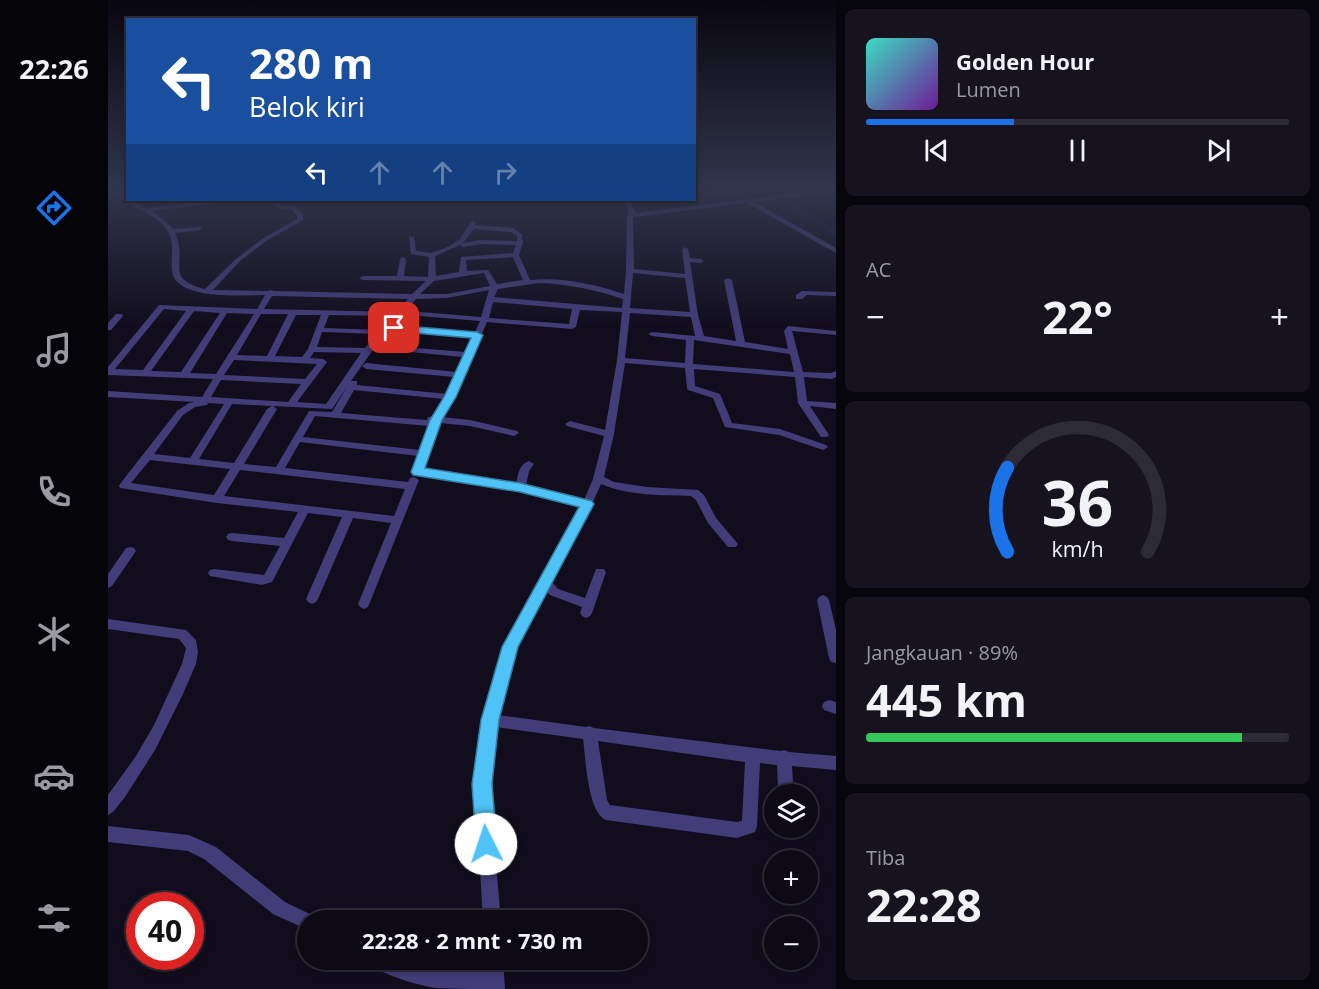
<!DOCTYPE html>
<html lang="id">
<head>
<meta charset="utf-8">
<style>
	body { margin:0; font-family:"Open Sans",sans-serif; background:#16131f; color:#f1f3f6; height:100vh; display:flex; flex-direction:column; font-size:22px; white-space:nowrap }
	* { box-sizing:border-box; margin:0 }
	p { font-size:20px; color:#9a9aa1 }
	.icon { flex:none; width:33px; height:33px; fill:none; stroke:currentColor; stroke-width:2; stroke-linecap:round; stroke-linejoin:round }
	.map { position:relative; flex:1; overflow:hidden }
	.sheet { display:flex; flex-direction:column; gap:9px; padding:9px; background:#07060c; width:483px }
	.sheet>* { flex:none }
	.hud { position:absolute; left:18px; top:18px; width:570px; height:183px; border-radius:0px; box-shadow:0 3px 9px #0003,0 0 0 2px #2d2b35; background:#1a4fa0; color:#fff; overflow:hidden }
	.buttons { position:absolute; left:656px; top:784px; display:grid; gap:12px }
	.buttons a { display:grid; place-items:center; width:54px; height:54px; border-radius:50%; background:#0d0a16; box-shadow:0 3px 9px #0003,0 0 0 2px #2d2b35; font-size:30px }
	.speed { position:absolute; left:18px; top:892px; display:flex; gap:12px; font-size:30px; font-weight:700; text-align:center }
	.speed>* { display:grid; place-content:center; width:78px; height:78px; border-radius:50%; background:#0d0a16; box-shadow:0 3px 9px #0003,0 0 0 2px #2d2b35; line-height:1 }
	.speed .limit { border:9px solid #d22; background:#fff; color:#111 }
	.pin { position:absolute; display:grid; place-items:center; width:51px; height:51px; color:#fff; margin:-26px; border-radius:12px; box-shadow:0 3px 9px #0006 }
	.me { position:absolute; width:66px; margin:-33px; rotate:356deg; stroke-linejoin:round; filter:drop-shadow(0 0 4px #0008) }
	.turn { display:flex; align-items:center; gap:21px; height:126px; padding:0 24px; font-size:27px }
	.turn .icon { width:78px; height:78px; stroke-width:2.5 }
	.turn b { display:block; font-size:42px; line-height:51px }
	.lanes { display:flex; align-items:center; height:57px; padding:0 24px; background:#0003; justify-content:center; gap:30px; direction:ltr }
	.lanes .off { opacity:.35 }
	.big { font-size:45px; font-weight:700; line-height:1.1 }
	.sheet .card { flex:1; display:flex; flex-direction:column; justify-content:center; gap:9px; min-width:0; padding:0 21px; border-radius:9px; background:#16131f }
	.sheet .dial { align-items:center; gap:0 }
	.dial svg { height:156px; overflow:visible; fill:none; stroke:#2d2b35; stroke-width:7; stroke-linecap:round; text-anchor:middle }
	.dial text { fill:#f1f3f6; stroke:none }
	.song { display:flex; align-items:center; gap:18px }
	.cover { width:72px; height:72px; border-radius:9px; background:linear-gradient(135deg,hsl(170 70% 55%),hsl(280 70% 35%)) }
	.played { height:6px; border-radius:3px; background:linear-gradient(90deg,#1a73e8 35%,#2d2b35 35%) }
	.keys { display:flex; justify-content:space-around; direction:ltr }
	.heat { display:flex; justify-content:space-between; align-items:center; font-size:33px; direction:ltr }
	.charge { height:9px; border-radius:4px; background:linear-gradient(90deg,#34c759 89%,#2d2b35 0) }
	.trip { position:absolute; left:189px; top:910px; width:351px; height:60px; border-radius:30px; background:#0d0a16; box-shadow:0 3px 9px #0003,0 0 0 2px #2d2b35; font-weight:700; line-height:60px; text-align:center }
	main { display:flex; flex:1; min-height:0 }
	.tab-bar { display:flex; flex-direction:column; width:108px; justify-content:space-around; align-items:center; background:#050409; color:#9a9aa1 }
	.tab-bar .icon { width:42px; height:42px }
	.tab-bar .active { color:#1a73e8 }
	.tab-bar b { font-size:27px; color:#f1f3f6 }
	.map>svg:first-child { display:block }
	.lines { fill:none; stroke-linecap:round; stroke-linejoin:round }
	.river { fill:#0c1938; fill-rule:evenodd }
	.minor { fill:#423c79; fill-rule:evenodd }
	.route { fill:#4fc3f7; stroke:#337fa1; stroke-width:1.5 }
</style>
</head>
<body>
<main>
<nav class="tab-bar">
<b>22:26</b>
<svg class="icon active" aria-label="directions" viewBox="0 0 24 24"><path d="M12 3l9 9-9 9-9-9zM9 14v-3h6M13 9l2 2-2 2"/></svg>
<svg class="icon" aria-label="music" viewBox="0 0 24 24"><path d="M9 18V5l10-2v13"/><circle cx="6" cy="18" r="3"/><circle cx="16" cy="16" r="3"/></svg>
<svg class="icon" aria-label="phone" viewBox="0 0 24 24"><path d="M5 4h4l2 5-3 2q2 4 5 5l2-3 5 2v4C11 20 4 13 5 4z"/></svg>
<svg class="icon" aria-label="climate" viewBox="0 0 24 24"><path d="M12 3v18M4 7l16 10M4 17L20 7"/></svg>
<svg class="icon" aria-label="car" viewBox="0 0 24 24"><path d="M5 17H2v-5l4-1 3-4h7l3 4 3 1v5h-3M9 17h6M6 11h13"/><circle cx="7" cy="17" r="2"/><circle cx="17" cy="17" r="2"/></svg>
<svg class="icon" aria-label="filters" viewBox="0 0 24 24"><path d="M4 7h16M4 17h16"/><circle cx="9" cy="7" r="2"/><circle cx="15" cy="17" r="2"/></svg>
</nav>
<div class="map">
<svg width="728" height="989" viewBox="0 0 728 989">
	<rect width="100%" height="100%" fill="#110d1d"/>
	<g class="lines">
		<!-- river -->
		<path class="river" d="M 651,188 L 661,188 L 728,231 L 728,238 Z"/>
		<!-- minor -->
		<path class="minor" d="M 5,188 L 11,188 L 20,195 L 20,200 L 23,200 L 37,208 L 107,200 L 121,200 L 118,202 L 43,211 L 55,219 L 65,229 L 93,227 L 93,229 L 91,230 L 67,233 C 81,262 54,278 97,289 L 128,259 L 154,239 L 189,219 L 189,215 L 183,209 L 172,209 L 161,200 L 167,200 L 175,206 L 186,206 L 195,215 L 195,220 L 158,241 L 132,261 L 105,290 L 160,291 L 163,290 L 166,291 L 304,294 L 318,281 L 255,280 L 251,278 L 255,276 L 289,276 L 292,259 L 295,257 L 298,259 L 296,276 L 320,277 L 321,257 L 303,254 L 301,236 L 306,237 L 308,251 L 323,253 L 342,246 L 352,239 L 363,222 L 365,221 L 368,223 L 367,225 L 405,228 L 414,234 L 415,243 L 411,255 L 422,280 C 454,277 485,284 516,294 L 518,271 L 519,216 L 521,214 L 517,200 L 523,200 L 527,213 L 728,188 L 728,192 L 646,202 L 728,248 L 728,253 L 639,203 L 525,217 L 526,269 L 577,274 L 574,249 L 577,247 L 580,249 L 582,258 L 593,259 L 596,261 L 593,263 L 582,262 L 590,315 L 596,336 L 628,341 L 616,280 L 620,278 L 624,280 L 637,342 L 680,349 L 676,331 L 680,326 L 728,331 L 728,335 L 684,331 L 695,372 L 723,373 L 728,371 L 728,377 L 724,379 L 696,377 L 699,401 L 728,403 L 728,409 L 702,406 L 721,435 L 719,437 L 713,437 L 690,403 L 687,377 L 586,369 L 587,386 L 612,394 L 624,423 L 672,429 L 718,445 L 720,447 L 715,450 L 671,435 L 617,427 L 605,398 L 580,390 L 579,388 L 577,368 L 517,363 L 506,434 L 496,477 L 506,482 L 539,487 L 590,490 L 596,495 L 608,518 L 630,544 L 628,547 L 620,547 L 600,523 L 588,500 L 583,496 C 554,495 521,496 493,484 L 484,504 L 443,581 L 450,589 L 477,598 L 488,569 L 496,569 L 498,572 L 484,613 L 482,616 L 478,618 L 474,616 L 472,613 L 474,607 L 442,595 L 438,591 L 408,647 L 390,715 L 478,727 L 481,726 L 486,728 L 673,751 L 676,750 L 681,752 L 728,756 L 728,770 L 684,766 L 685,783 L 701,790 L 704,795 L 701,800 L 699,801 L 699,795 L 677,795 L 673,793 L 670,788 L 669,765 L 652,763 L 649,826 L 647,832 L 629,838 L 498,820 C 479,812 478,758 475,739 L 388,727 L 381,784 L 393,921 L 375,921 L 367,784 L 375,720 L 396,647 L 473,506 L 412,492 L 305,474 L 304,472 L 310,456 L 192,442 L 177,468 L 300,482 L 302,478 L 306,477 L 311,480 L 260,607 L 256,609 L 252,607 L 250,604 L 283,523 L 245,518 L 210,599 L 208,602 L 204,604 L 200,602 L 198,599 L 234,517 L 200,513 L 164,582 L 154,585 L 102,576 L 100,573 L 102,570 L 106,569 L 156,575 L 172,546 L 124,541 L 120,540 L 118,537 L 120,534 L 124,533 L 176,538 L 190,512 L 109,503 L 12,488 L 11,486 L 12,484 L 69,411 L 81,403 L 87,402 L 0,397 L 0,391 L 94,397 L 105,379 L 0,375 L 0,367 L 51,305 L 149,309 L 157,295 C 135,295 68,301 64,271 C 62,257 68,244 59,230 C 51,217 34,212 22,204 C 16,200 10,194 5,188 ZM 366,229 L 403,232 L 409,236 L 409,241 L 373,240 L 355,243 ZM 373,244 L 408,245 L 405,253 L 353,257 L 351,272 L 328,276 L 327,256 L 352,245 L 355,247 ZM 405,257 L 415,280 L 389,284 L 380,270 L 359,271 L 358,260 ZM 376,273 L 382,286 L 339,294 L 312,294 L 326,281 ZM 525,273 L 577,278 L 582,312 L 522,308 ZM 431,283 C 461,284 488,290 515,299 L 514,308 L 386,297 L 390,289 ZM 381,290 L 373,317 L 300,311 L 296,313 L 300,315 L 372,321 L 367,332 L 285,326 L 308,299 L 339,298 ZM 164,296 L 300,299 L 289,312 L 156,309 ZM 385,302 L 464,309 L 461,324 L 381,318 ZM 56,309 L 78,311 L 35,370 L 7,369 ZM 472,310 L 514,312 L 509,360 L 497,430 L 462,421 L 457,424 L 459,426 L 496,436 L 485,479 L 476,500 L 418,486 L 421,471 L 426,464 L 421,461 C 411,464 410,475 408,484 L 315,470 L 332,423 L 362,426 L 406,436 L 411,433 L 409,431 L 362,420 L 334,417 L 347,397 L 379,322 L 464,329 L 468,327 ZM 86,311 L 112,313 L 73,372 L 43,371 ZM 119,313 L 146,314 L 108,374 L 82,373 ZM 522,313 L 583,317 L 587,336 L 544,332 L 540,334 L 544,336 L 578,340 L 577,363 L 517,358 ZM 153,314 L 180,314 L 159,356 L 129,355 ZM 188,315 L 213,315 L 200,349 L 194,357 L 167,356 ZM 221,315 L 285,316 L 273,330 L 216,328 ZM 282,329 L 286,330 L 365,337 L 358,352 L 268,345 ZM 214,332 L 269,334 L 257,348 L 209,347 ZM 586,340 L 682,354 L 686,372 L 585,364 ZM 267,347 L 271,349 L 355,357 L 349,372 L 258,363 L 254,366 L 258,369 L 346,377 L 339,394 L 249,385 L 249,381 L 243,381 ZM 206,352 L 253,353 L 218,404 L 189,402 L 219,362 L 215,359 L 202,358 ZM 126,360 L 209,364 L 197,379 L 116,375 ZM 113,380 L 193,384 L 180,402 L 103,397 ZM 239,387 L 224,412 L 201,411 L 168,467 L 136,464 L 169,409 L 165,406 L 224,409 ZM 246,390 L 336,399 L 326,416 L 320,417 L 319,420 L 233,413 ZM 100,403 L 116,404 L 82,458 L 46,454 L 75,415 L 87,407 L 99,405 ZM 124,404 L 164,406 L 159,409 L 126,463 L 91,459 ZM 207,416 L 321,426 L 312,450 L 195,437 ZM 42,460 L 122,469 L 106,495 L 23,483 ZM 132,470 L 297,489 L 286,516 L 116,496 ZM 490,741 L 637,762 L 634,821 L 629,822 L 502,805 L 499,800 Z
			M 694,291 L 728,292 L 728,296 L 699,295 L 694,299 L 688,299 L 688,295 Z
			M 8,314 L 14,314 L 15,316 L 3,330 L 0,330 L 0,323 Z
			M 22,547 L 26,548 L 28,551 L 4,586 L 0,588 L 0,574 L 18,548 Z
			M 715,595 L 719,597 L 721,600 L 728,630 L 728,663 L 723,662 L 721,658 L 709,600 L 711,597 Z
			M 0,619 L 78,630 L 88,640 L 90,652 L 88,664 L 74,696 L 47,750 L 17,797 L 5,812 L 0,815 L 0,795 L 28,756 L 46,725 L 74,664 L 78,648 L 71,639 L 0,629 Z
			M 721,700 L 728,702 L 728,714 L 716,710 L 714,706 L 716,702 Z
			M 0,826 L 81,835 L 108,847 L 177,902 L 206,916 L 208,921 L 200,921 L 200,930 L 165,914 L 96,859 L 80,851 L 0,842 Z
			M 258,960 L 289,960 L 326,970 L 371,972 L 378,972 L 377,960 L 395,960 L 397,989 C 374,989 350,989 327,988 C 304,984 282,976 261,966 Z"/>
	</g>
	<!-- sky -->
	<linearGradient id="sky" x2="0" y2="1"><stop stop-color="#090710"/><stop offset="0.58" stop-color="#32354c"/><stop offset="1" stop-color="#32354c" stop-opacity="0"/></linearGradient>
	<rect width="728" height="326" fill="url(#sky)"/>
	<!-- route -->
	<path class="route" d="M 286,325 L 369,332 L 375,335 L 348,397 L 334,420 L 317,468 L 412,483 L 484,501 L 486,504 L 410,647 L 391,720 L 384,784 L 389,844 L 386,851 L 378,854 L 371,851 L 368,844 L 364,784 L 373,720 L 394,647 L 471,507 L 412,492 L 305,475 L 303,472 L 322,420 L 336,397 L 363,338 L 283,331 L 281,328 Z"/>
</svg>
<div class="buttons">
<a><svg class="icon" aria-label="layers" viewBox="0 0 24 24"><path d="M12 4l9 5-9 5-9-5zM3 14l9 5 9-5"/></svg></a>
<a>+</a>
<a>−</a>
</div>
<div class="speed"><div class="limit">40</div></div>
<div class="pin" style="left:286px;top:328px;background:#d93025"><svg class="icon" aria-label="arrive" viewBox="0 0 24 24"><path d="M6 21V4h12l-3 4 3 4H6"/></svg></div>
<svg class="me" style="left:378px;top:844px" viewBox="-20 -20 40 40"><circle r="19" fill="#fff"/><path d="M0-13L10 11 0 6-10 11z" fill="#4fc3f7"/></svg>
<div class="trip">22:28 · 2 mnt · 730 m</div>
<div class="hud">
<div class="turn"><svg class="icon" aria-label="left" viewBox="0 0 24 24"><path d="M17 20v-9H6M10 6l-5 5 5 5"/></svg><div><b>280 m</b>Belok kiri</div></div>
<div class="lanes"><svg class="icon" aria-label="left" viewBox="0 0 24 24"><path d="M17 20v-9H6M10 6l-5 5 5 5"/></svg><svg class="icon off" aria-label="ahead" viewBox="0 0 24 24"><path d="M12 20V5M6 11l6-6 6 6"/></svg><svg class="icon off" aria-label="ahead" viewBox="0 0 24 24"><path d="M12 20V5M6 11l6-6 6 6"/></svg><svg class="icon off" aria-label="right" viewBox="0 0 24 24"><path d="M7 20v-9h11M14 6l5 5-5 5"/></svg></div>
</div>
</div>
<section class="sheet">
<div class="card">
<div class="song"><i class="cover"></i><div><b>Golden Hour</b><p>Lumen</p></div></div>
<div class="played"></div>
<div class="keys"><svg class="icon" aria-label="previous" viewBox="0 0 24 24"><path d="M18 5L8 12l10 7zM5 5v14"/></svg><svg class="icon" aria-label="pause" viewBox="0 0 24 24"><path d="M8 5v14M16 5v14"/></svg><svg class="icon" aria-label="next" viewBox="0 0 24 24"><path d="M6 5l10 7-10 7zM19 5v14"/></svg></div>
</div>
<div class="card"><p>AC</p>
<div class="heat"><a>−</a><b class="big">22°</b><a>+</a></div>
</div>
<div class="card dial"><svg viewBox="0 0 100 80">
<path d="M14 69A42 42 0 1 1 86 69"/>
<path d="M14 69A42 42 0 0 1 14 26" stroke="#1a73e8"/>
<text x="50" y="56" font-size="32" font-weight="700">36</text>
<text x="50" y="72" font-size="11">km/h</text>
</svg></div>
<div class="card"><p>Jangkauan · 89%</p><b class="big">445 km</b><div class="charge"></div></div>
<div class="card"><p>Tiba</p><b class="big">22:28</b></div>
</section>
</main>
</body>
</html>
